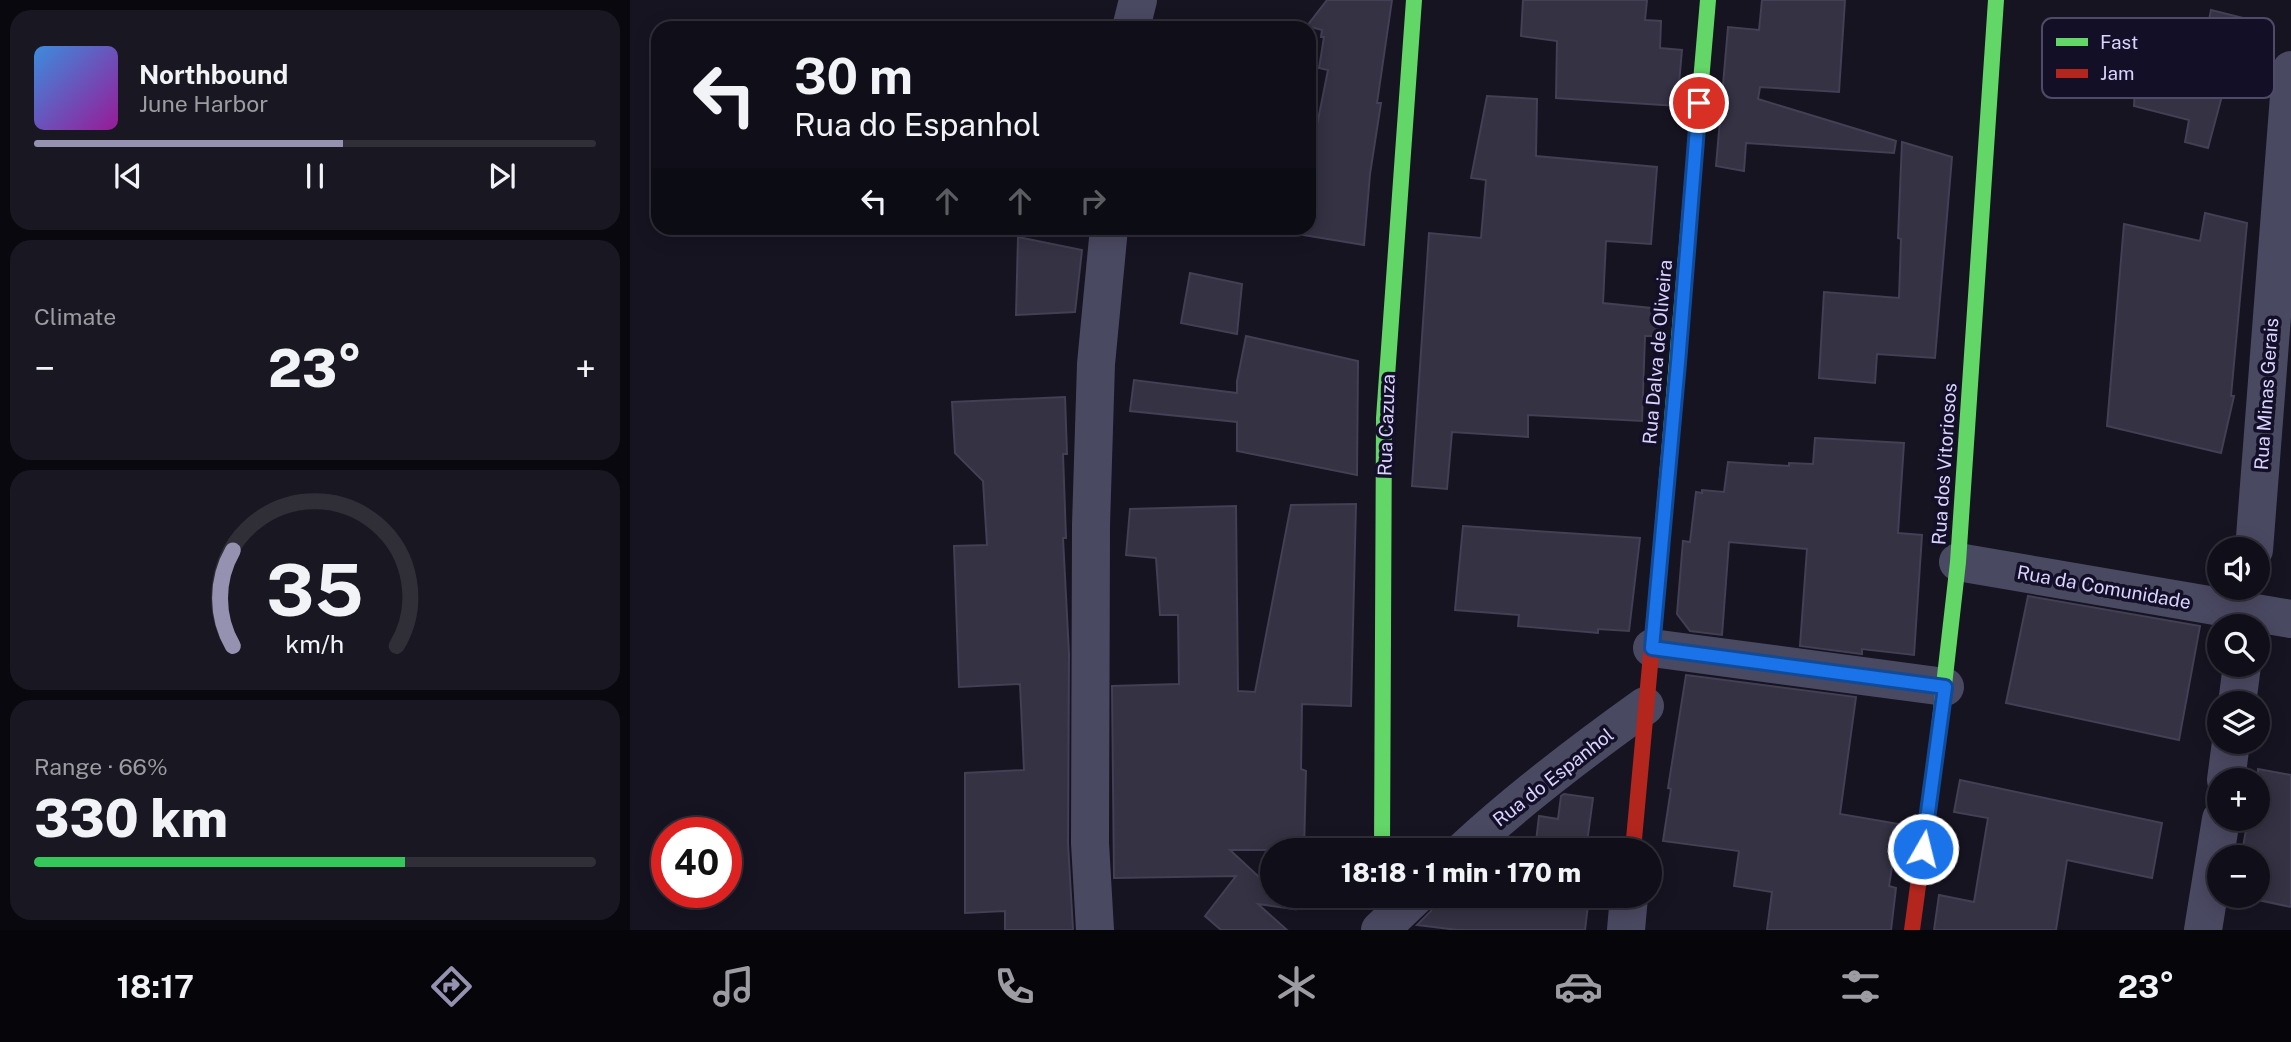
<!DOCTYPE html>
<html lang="en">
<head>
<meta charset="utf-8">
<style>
	body { margin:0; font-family:"Public Sans",sans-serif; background:#191822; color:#f1f3f6; height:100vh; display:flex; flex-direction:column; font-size:26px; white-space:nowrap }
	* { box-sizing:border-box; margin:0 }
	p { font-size:23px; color:#9c9ca2 }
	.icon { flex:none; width:38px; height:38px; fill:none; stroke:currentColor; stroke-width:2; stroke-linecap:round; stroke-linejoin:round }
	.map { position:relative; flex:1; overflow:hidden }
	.panel { display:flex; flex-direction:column; gap:10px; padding:10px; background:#09080e; width:630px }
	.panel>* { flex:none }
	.top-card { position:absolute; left:21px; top:21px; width:665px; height:214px; border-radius:21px; box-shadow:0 4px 18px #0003,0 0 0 2px #302f38; background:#100f19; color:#f1f3f6; overflow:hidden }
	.controls { position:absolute; left:1577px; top:537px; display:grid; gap:14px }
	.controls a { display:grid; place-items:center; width:63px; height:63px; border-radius:50%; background:#100f19; box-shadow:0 4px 18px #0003,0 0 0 2px #302f38; font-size:35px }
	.speed { position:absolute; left:21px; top:817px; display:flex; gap:14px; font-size:35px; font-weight:700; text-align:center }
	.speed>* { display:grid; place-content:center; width:91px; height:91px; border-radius:50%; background:#100f19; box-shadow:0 4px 18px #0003,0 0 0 2px #302f38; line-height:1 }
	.speed .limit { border:10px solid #d22; background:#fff; color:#111 }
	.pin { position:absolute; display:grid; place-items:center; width:60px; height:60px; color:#fff; margin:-30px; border:4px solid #fff; border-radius:50%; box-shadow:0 2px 7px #0007 }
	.me { position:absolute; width:77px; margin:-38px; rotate:8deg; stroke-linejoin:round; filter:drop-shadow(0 0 5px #0008) }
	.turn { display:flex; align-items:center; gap:24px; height:147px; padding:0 28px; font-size:32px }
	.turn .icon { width:91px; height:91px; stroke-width:2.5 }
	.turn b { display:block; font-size:49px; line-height:60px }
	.lanes { display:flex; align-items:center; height:66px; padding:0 28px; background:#0003; justify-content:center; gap:35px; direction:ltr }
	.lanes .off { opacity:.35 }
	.big { font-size:52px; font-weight:800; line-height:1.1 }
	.panel .tile { flex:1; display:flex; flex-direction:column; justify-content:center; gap:10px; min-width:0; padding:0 24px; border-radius:21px; background:#191822 }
	.panel .dial { align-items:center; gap:0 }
	.dial svg { height:182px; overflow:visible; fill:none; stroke:#302f38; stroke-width:7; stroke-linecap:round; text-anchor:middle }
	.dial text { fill:#f1f3f6; stroke:none }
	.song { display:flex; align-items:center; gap:21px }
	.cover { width:84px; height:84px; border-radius:10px; background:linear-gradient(135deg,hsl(210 70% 55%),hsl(300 70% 35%)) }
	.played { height:7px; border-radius:4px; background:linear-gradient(90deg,#9591b1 55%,#302f38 55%) }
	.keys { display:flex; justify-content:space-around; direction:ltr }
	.heat { display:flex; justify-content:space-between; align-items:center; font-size:38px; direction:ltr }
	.charge { height:10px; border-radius:5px; background:linear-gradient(90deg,#34c759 66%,#302f38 0) }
	.trip { position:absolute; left:630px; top:838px; width:402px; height:70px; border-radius:35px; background:#100f19; box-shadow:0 4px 18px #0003,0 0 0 2px #302f38; font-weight:800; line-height:70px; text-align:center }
	.tabs { display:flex; height:112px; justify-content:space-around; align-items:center; background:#06060a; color:#9c9ca2 }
	.tabs .icon { width:49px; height:49px }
	.tabs .current { color:#9591b1 }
	.tabs b { font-size:32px; color:#f1f3f6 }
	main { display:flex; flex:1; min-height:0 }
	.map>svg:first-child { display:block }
	.building { fill:#343243; stroke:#433f54; stroke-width:2 }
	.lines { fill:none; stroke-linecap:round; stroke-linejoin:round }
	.street { stroke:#4a4962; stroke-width:38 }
	.fast { stroke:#63d668; stroke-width:16 }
	.jam { stroke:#b3261e; stroke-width:16 }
	.route-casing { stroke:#114b97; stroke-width:18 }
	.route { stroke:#1a73e8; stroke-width:12 }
	.labels { text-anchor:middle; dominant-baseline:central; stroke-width:7; stroke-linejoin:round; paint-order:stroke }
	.street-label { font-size:19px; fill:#d9d4ff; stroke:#130f26 }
	.key { fill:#130f26; stroke:#4e4a67; stroke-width:2 }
	.key-label { font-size:19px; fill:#d9d4ff }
</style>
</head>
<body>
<main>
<section class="panel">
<div class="tile">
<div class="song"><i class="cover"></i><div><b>Northbound</b><p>June Harbor</p></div></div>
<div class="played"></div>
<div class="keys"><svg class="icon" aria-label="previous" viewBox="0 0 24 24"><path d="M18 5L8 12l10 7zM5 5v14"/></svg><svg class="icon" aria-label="pause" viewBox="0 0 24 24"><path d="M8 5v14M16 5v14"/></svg><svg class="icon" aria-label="next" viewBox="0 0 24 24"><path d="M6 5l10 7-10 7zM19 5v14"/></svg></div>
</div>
<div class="tile"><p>Climate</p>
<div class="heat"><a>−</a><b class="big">23°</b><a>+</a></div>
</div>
<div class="tile dial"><svg viewBox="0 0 100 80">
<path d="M14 69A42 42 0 1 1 86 69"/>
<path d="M14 69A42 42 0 0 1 14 27" stroke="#9591b1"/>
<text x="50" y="56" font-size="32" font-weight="700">35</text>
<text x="50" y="72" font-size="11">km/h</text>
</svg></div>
<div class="tile"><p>Range · 66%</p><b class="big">330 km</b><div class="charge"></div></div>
</section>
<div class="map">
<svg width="1661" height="930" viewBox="0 0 1661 930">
	<rect width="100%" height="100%" fill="#161421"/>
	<!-- building -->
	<path class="building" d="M 697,0 L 762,0 L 747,103 L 751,103 L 740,174 L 734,245 L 673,235 L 674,228 L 679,228 L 679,149 L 682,150 L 698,70 L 689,68 L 694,37 L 691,37 L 692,30 L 677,26 Z
		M 893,0 L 1017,0 L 1015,20 L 1031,21 L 1030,48 L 1052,50 L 1047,106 L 926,98 L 927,41 L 891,36 Z
		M 1132,0 L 1215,0 L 1209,92 L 1130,87 L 1128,99 L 1266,141 L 1264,153 L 1116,143 L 1114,171 L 1086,166 L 1098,27 L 1129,30 Z
		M 1581,10 L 1613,18 L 1578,148 L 1555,142 L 1559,120 L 1504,106 L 1507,49 L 1570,64 Z
		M 857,96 L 907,99 L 906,156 L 1027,167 L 1021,244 L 976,241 L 973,303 L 1031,309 L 1028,336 L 1015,336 L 1012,421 L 898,415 L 898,437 L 822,432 L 817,489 L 782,486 L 799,233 L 851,238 L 856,180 L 841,178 Z
		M 1272,142 L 1322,157 L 1305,358 L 1247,354 L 1245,383 L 1189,378 L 1194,292 L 1269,298 L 1271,239 L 1268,238 Z
		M 1575,213 L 1617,223 L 1601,396 L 1604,396 L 1591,453 L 1477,426 L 1494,224 L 1570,241 Z
		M 388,237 L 452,250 L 445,312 L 386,315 Z
		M 560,273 L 612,284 L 607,334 L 551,323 Z
		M 616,336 L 728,361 L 727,475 L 607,451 L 607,422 L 500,411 L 504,380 L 607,393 L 607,381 Z
		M 435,397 L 437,454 L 433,454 L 436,538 L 433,538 L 439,654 L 438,843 L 443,930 L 375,930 L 375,911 L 335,913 L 335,773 L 394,770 L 390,684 L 329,687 L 324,546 L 357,545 L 353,481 L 325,453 L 322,402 Z
		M 1185,438 L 1274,443 L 1268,533 L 1292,535 L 1284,655 L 1232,649 L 1232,654 L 1170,646 L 1177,549 L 1099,542 L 1092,635 L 1060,631 L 1047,614 L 1053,541 L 1060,542 L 1066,492 L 1072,493 L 1072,490 L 1094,492 L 1098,462 L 1159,466 L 1159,463 L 1183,464 Z
		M 726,504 L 721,706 L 672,704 L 671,769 L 676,771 L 674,850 L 600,850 L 642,889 L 642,896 L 650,896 L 664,909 L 628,904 L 657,930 L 591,930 L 575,916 L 606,876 L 484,878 L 482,686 L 549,684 L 548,615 L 530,615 L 526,558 L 496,555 L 500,509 L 606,506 L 608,691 L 625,692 L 661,505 Z
		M 833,526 L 1010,538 L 999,631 L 968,629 L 968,633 L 888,626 L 889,615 L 825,610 Z
		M 1398,596 L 1570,626 L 1549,740 L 1376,703 Z
		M 1056,675 L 1226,697 L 1210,814 L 1269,824 L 1259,886 L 1266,888 L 1261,930 L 1137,930 L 1142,892 L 1104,886 L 1109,851 L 1033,841 L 1041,789 L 1038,788 Z
		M 1628,769 L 1661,775 L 1661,907 L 1609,896 L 1628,896 L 1628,858 L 1611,858 L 1618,819 L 1628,819 Z
		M 1330,780 L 1532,823 L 1522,878 L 1437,860 L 1426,930 L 1304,930 L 1309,895 L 1344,902 L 1358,818 L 1324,812 Z
		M 934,794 L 963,798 L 956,850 L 884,850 L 885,847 L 905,850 L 909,816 L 928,819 L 931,796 Z
		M 809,896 L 953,896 L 959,897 L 955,930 L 828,930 L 787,925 L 801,911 Z"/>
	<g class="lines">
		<!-- street -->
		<path class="street" d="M 501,28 L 508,0
			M 1624,550 L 1661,70
			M 1328,562 L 1661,619
			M 1022,648 L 1315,687
			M 1607,704 L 1612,665
			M 1596,780 L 1601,742
			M 834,850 C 891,797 952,751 1015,706
			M 465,930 L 460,843 L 461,525 L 466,364 L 479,228
			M 750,930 L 786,896
			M 996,930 L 999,896
			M 1573,930 L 1591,819"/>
		<!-- fast -->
		<path class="fast" d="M 1033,524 L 1078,0
			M 1308,738 L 1328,562 L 1366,0
			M 752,850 L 754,418 L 784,0"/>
		<!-- jam -->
		<path class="jam" d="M 1003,850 L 1033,524
			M 1282,930 L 1308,738"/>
	</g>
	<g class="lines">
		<defs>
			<path id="route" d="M 1069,103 L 1048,363 L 1022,648 L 1315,687 L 1293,849"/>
		</defs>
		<!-- route casing -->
		<use href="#route" class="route-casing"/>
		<!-- route -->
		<use href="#route" class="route"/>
	</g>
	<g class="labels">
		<!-- street labels -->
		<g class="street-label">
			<text transform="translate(1027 352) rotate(-85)">Rua Dalva de Oliveira</text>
			<text transform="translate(1636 394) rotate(-86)">Rua Minas Gerais</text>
			<text transform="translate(756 425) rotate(-88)">Rua Cazuza</text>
			<text transform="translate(1314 464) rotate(-86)">Rua dos Vitoriosos</text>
			<text transform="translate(1474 587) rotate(10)">Rua da Comunidade</text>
			<text transform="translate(923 777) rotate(-38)">Rua do Espanhol</text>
		</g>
	</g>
	<!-- legend -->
	<rect x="1412" y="18" width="232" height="80" rx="10" class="key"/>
	<rect x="1426" y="38" width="32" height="8" fill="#63d668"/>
	<rect x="1426" y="69" width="32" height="9" fill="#b3261e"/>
	<g class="key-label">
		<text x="1470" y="49">Fast</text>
		<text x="1470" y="80">Jam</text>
	</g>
</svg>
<div class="controls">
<a><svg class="icon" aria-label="sound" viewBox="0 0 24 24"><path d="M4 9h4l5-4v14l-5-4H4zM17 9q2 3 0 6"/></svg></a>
<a><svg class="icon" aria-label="search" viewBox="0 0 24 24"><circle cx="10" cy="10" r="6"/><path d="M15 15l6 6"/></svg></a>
<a><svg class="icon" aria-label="layers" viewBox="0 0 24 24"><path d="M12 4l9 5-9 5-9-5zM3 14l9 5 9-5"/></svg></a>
<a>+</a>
<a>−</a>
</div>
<div class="speed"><div class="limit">40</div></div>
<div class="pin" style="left:1069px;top:103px;background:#d93025"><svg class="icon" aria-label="arrive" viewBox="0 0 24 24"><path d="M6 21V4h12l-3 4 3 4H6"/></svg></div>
<svg class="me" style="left:1293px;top:849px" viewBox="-20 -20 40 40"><circle r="17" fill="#1a73e8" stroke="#fff" stroke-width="3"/><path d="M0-11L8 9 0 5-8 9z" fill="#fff"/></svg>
<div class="trip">18:18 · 1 min · 170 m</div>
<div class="top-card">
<div class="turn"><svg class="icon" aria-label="left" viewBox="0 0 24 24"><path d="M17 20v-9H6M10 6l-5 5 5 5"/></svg><div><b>30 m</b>Rua do Espanhol</div></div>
<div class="lanes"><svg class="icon" aria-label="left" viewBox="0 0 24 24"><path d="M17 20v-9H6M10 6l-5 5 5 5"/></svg><svg class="icon off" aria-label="ahead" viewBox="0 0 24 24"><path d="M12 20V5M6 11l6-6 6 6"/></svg><svg class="icon off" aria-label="ahead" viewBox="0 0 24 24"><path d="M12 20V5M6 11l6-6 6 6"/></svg><svg class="icon off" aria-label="right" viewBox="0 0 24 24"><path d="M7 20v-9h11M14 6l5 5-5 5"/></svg></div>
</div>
</div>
</main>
<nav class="tabs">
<b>18:17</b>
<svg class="icon current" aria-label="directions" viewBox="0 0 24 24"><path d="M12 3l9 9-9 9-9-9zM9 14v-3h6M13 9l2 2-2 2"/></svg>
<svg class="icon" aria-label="music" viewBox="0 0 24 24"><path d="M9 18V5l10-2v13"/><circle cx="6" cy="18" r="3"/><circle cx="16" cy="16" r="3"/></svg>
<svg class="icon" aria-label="phone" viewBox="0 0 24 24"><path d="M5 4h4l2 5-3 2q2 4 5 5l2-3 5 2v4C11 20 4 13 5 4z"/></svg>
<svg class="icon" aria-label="climate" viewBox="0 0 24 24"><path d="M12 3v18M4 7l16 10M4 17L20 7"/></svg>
<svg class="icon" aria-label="car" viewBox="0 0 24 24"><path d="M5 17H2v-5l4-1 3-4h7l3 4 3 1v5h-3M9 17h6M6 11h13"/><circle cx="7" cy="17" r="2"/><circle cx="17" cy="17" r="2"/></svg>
<svg class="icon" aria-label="filters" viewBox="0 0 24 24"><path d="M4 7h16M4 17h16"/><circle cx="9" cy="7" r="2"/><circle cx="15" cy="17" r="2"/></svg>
<b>23°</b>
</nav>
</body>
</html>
